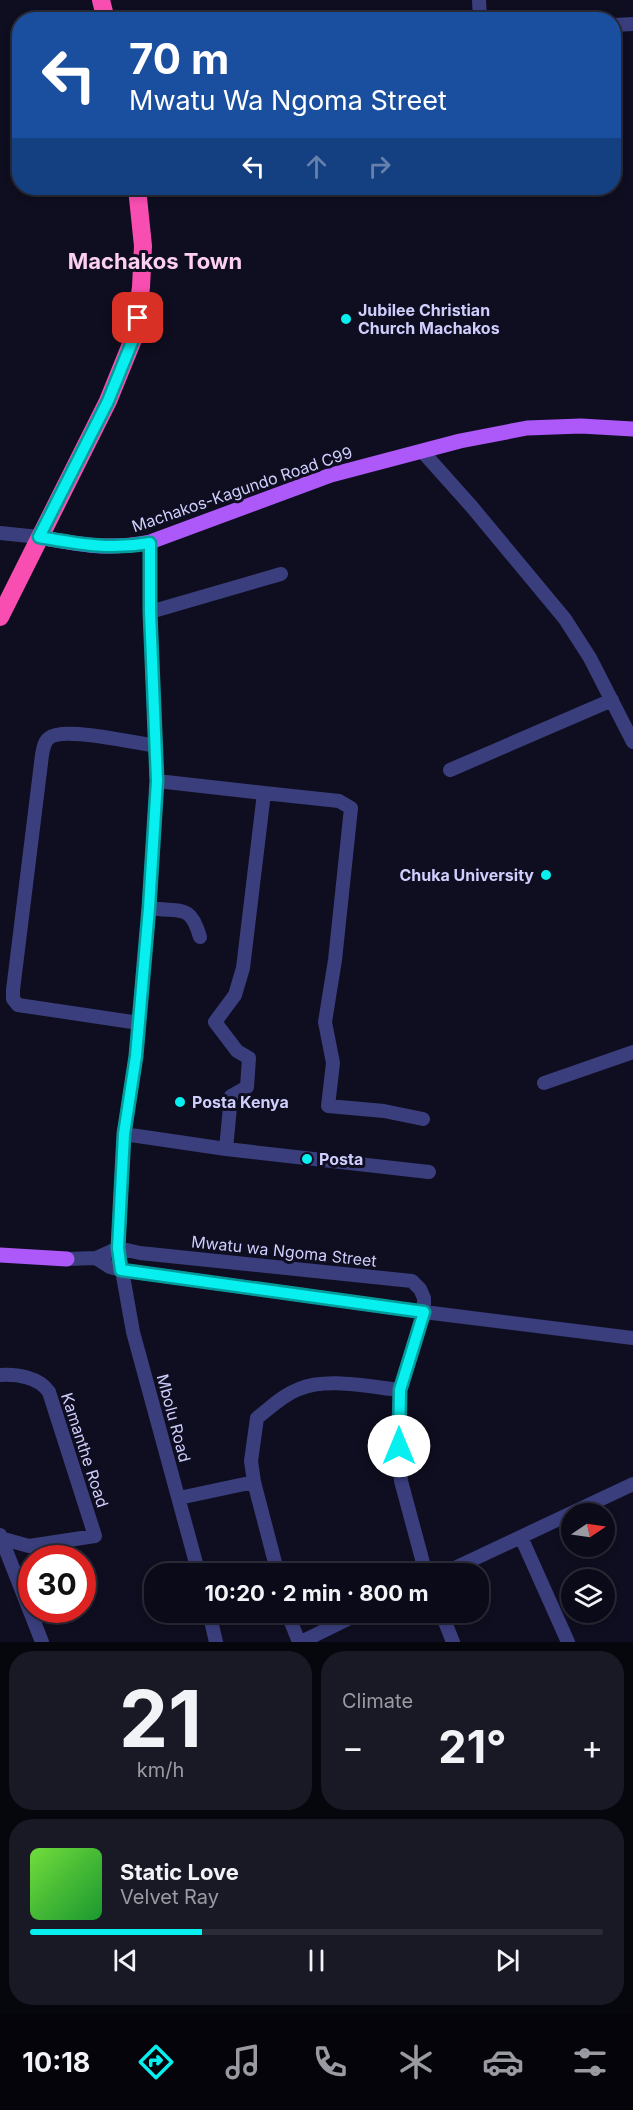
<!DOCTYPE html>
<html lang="en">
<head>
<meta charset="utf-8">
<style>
	body { margin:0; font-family:Inter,sans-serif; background:#191825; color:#f1f3f6; height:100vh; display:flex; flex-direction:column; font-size:22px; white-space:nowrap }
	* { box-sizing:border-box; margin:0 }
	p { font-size:20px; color:#9a9aa2 }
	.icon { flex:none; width:33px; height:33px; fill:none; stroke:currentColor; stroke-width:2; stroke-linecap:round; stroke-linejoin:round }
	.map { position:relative; height:1642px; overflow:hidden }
	.sheet { display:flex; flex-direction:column; gap:9px; padding:9px; background:#06060d; flex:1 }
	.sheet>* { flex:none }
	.guide { position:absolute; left:12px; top:12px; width:609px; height:183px; border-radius:24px; box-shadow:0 3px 9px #0003,0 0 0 2px #2b2b37; background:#1a4fa0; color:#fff; overflow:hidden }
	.needle { width:39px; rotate:77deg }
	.controls { position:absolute; left:561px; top:1503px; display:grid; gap:12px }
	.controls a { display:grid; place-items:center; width:54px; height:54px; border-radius:50%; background:#0b0a18; box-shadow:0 3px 9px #0003,0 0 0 2px #2b2b37; font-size:30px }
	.speed { position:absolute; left:18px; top:1545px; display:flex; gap:12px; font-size:30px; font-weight:700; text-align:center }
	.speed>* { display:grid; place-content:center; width:78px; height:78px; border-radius:50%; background:#0b0a18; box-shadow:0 3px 9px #0003,0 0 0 2px #2b2b37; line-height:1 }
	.speed .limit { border:9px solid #d22; background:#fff; color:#111 }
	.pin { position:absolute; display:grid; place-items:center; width:51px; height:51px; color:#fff; margin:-26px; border-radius:12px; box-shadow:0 3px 9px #0006 }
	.me { position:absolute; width:66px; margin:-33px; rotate:0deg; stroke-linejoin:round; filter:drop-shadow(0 0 4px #0008) }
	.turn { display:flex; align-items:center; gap:21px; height:126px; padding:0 18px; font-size:27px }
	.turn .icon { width:78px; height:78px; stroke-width:2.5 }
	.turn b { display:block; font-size:42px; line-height:51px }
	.lanes { display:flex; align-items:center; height:57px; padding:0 18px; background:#0003; justify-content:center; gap:30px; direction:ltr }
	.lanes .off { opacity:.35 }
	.big { font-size:45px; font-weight:700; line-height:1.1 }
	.sheet .card { flex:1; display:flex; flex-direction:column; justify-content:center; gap:9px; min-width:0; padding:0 21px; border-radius:24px; background:#191825 }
	.sheet .dial { align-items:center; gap:0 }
	.dial b { font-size:78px; line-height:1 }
	.song { display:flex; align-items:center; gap:18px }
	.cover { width:72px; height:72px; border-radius:9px; background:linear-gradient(135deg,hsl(100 70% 55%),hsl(130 70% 35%)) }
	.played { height:6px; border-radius:3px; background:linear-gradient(90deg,#08efef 30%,#2b2b37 30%) }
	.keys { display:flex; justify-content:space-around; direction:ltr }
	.heat { display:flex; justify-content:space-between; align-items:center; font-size:33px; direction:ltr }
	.sheet .tiles { flex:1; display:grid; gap:9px; grid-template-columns:1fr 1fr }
	.card:last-child { grid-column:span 2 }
	.trip { position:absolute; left:144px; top:1563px; width:345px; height:60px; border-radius:24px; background:#0b0a18; box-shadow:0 3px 9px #0003,0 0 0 2px #2b2b37; font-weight:700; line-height:60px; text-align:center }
	.tabs { display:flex; height:96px; justify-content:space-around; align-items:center; background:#04040a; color:#9a9aa2 }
	.tabs .icon { width:42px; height:42px }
	.tabs .active { color:#08efef }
	.tabs b { font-size:27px; color:#f1f3f6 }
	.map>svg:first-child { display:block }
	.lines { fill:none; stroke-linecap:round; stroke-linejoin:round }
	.minor { stroke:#3a3e7d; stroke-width:14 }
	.major { stroke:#ad59f9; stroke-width:15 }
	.highway { stroke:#f94eb1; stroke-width:18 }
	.route-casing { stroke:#059b9b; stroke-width:15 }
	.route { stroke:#08efef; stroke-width:10 }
	.poi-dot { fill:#08efef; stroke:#0f0e20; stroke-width:2 }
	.labels { text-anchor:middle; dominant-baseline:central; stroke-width:6; stroke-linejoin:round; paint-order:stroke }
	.poi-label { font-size:16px; font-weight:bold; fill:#cfcefd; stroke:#0f0e20; text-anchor:start }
	.street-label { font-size:16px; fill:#cfcefd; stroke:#0f0e20 }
	.district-label { font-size:22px; font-weight:bold; fill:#fdd0f1; stroke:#0f0e20 }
</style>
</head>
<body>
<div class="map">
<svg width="633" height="1642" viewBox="0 0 633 1642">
	<rect width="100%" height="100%" fill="#0f0e20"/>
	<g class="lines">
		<!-- minor -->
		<path class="minor" d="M 479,0 L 480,20
			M 614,25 L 633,24
			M 422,451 L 472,507 L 565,619 L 590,658 L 633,742
			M 0,533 L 39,537
			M 150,542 L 150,612 L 157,781 L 149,908 L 136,1056 L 124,1134 L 118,1248 L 133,1332 L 199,1574
			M 150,612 L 281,574
			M 450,770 L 612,700
			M 157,781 L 264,793 L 243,968 L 235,995 L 215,1022 L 237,1051 L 249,1058 L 247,1087 L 231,1096 L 226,1149
			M 264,793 L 339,801 L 351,808 L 335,960 L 325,1022 L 333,1063 L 328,1106 L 384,1111 L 423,1119
			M 149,908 C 180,913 190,902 200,937
			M 139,1023 L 18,1005 L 13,999 L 13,990 L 42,755 C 43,749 44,742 49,738 C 63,726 136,743 156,746
			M 544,1083 L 633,1052
			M 124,1134 L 226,1149 L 429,1172
			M 118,1248 L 140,1253 L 412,1281 L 420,1289 L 424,1298 L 424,1312 L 400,1390 L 398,1429 L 401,1481 L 426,1574
			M 96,1258 L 110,1267 L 121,1270 L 424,1312 L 633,1338
			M 67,1259 L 96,1258 L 118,1248
			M 0,1375 C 17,1374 39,1377 49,1392 L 95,1536 L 29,1546 L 0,1538
			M 179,1498 L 254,1482
			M 0,1535 L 42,1642
			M 521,1537 L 568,1642
			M 278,1574 L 254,1482 L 251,1461 L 257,1418 C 270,1408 283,1395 299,1389 C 327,1377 370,1387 400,1390
			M 442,1574 L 633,1484
			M 209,1612 L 216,1642
			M 287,1612 L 299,1642
			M 441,1612 L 453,1642
			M 301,1642 L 362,1612"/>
		<!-- major -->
		<path class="major" d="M 39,537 C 80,545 108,550 150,542 L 331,475 L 460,441 L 527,428 L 581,426 L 633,429
			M 0,1255 L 67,1259"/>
		<!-- highway -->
		<path class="highway" d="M 101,0 L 106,20
			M 0,617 L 108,401 L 134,337 L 141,287 L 143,246 L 137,188"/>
	</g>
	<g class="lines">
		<defs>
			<path id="route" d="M 138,318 L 134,337 L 108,401 L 39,537 C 80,544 108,550 150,543 L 150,612 L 157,781 L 149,908 L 136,1056 L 124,1134 L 118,1248 L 121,1270 L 424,1312 L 400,1390 L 399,1446"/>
		</defs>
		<!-- route casing -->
		<use href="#route" class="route-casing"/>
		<!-- route -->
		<use href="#route" class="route"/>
	</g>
	<!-- markers -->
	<g class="poi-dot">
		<circle cx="346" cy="319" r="6"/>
		<circle cx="546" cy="875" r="6"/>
		<circle cx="180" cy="1102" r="6"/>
		<circle cx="307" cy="1159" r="6"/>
	</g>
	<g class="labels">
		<!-- poi labels -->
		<g class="poi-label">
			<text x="358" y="310">Jubilee Christian<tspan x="358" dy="18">Church Machakos</tspan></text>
			<text x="534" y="875" text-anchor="end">Chuka University</text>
			<text x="192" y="1102">Posta Kenya</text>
			<text x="319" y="1159">Posta</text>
		</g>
		<!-- street labels -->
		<g class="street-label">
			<text transform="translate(242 489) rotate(-19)">Machakos-Kagundo Road C99</text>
			<text transform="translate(284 1251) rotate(6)">Mwatu wa Ngoma Street</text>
			<text transform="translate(174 1418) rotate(75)">Mbolu Road</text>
			<text transform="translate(85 1450) rotate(72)">Kamanthe Road</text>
		</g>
		<!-- district labels -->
		<g class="district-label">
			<text x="155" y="261">Machakos Town</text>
		</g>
	</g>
</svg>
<div class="controls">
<a><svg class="needle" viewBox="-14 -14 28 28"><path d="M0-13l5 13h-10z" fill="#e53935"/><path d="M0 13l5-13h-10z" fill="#9a9aa2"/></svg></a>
<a><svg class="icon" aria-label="layers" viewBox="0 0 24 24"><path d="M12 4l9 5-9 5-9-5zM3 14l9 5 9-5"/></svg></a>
</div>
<div class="speed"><div class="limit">30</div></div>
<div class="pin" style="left:138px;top:318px;background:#d93025"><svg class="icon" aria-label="arrive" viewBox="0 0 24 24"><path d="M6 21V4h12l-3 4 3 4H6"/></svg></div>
<svg class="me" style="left:399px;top:1446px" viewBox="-20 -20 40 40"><circle r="19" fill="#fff"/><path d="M0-13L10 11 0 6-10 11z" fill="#08efef"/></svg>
<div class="trip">10:20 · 2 min · 800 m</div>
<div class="guide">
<div class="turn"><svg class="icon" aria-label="left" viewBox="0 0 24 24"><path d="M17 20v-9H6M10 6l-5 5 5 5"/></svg><div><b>70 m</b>Mwatu Wa Ngoma Street</div></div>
<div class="lanes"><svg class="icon" aria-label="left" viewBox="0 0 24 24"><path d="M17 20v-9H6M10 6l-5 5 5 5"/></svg><svg class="icon off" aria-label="ahead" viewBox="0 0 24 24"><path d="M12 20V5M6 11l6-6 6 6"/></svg><svg class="icon off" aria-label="right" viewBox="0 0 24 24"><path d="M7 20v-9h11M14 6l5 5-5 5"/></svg></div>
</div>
</div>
<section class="sheet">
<div class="tiles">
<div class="card dial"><b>21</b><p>km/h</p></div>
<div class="card"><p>Climate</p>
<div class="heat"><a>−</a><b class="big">21°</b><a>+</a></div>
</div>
<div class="card">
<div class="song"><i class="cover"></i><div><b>Static Love</b><p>Velvet Ray</p></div></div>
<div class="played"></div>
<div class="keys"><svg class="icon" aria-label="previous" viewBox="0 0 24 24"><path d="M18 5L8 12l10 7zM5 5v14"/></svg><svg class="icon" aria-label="pause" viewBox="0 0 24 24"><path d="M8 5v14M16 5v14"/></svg><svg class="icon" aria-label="next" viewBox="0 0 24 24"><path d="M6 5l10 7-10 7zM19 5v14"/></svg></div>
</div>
</div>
</section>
<nav class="tabs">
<b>10:18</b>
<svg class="icon active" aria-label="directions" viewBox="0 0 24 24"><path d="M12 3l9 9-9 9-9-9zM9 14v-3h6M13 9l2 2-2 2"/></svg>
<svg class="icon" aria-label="music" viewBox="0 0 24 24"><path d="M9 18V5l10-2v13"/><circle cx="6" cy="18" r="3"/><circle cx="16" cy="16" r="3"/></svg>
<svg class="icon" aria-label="phone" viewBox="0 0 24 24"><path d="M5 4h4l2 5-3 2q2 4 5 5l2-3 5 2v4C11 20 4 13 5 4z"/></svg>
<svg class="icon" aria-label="climate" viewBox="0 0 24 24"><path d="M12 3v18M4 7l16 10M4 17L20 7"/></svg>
<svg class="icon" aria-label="car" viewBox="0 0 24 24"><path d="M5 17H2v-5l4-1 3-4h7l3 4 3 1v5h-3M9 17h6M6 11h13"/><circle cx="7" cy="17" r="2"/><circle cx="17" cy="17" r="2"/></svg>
<svg class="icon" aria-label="filters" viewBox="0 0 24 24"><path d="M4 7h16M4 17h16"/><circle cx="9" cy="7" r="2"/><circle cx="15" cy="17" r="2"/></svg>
</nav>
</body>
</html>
